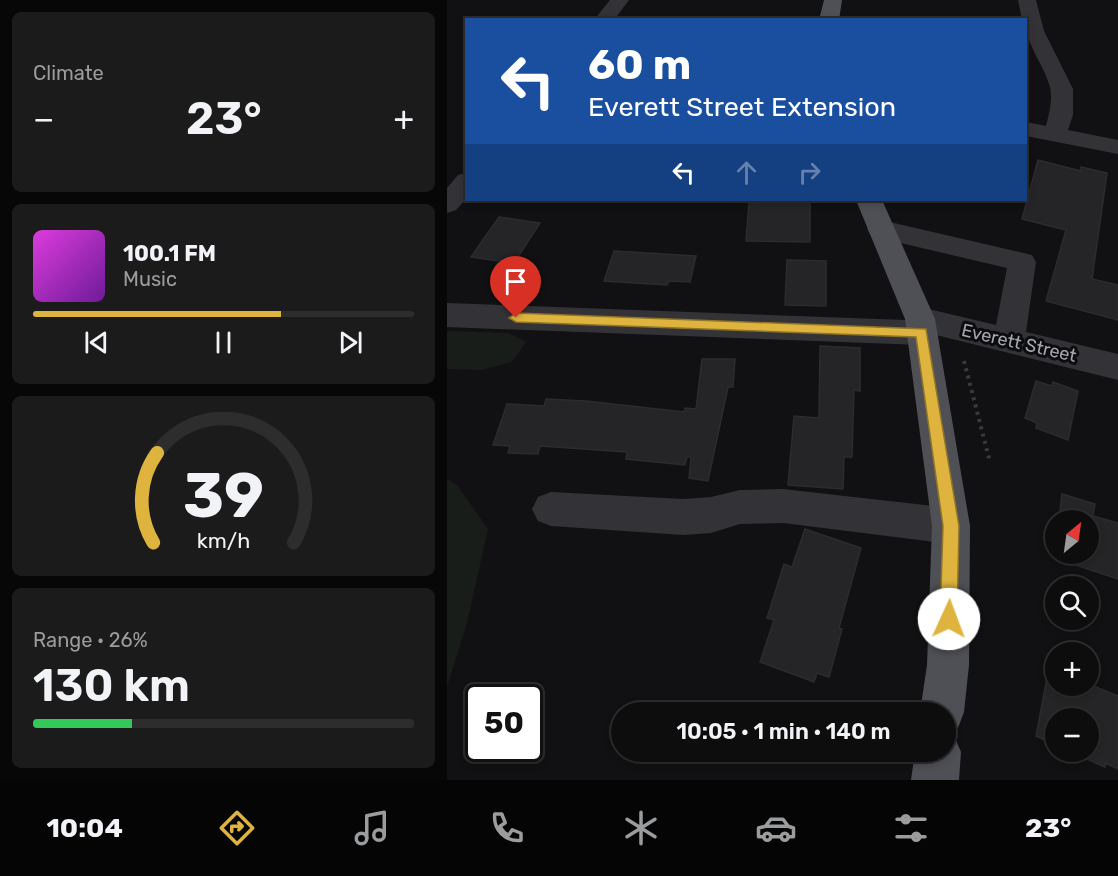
<!DOCTYPE html>
<html lang="en">
<head>
<meta charset="utf-8">
<style>
	body { margin:0; font-family:Rubik,sans-serif; background:#1b1b1c; color:#f1f3f6; height:100vh; display:flex; flex-direction:column; font-size:22px; white-space:nowrap }
	* { box-sizing:border-box; margin:0 }
	p { font-size:20px; color:#9a9c9e }
	.icon { flex:none; width:33px; height:33px; fill:none; stroke:currentColor; stroke-width:2; stroke-linecap:round; stroke-linejoin:round }
	.map { position:relative; flex:1; overflow:hidden }
	.panel { display:flex; flex-direction:column; gap:12px; padding:12px; background:#070708; width:447px }
	.panel>* { flex:none }
	.banner { position:absolute; left:18px; top:18px; width:562px; height:183px; border-radius:0px; box-shadow:0 3px 9px #0003,0 0 0 2px #2d2d2e; background:#1a4fa0; color:#fff; overflow:hidden }
	.needle { width:39px; rotate:29deg }
	.controls { position:absolute; left:598px; top:510px; display:grid; gap:12px }
	.controls a { display:grid; place-items:center; width:54px; height:54px; border-radius:50%; background:#0d0d0e; box-shadow:0 3px 9px #0003,0 0 0 2px #2d2d2e; font-size:30px }
	.speed { position:absolute; left:18px; top:684px; display:flex; gap:12px; font-size:30px; font-weight:700; text-align:center }
	.speed>* { display:grid; place-content:center; width:78px; height:78px; border-radius:50%; background:#0d0d0e; box-shadow:0 3px 9px #0003,0 0 0 2px #2d2d2e; line-height:1 }
	.speed .limit { border:3px solid #111; border-radius:9px; background:#fff; color:#111 }
	.pin { position:absolute; display:grid; place-items:center; width:51px; height:51px; color:#fff; margin:-62px -26px; border-radius:50% 50% 50% 0; rotate:-45deg; box-shadow:0 0 6px #0007 }
	.pin .icon { rotate:45deg }
	.me { position:absolute; width:66px; margin:-33px; rotate:2deg; stroke-linejoin:round; filter:drop-shadow(0 0 4px #0008) }
	.turn { display:flex; align-items:center; gap:21px; height:126px; padding:0 24px; font-size:27px }
	.turn .icon { width:78px; height:78px; stroke-width:2.5 }
	.turn b { display:block; font-size:42px; line-height:51px }
	.lanes { display:flex; align-items:center; height:57px; padding:0 24px; background:#0003; justify-content:center; gap:30px; direction:ltr }
	.lanes .off { opacity:.35 }
	.big { font-size:45px; font-weight:600; line-height:1.1 }
	.panel .widget { flex:1; display:flex; flex-direction:column; justify-content:center; gap:9px; min-width:0; padding:0 21px; border-radius:9px; background:#1b1b1c }
	.panel .dial { align-items:center; gap:0 }
	.dial svg { height:156px; overflow:visible; fill:none; stroke:#2d2d2e; stroke-width:7; stroke-linecap:round; text-anchor:middle }
	.dial text { fill:#f1f3f6; stroke:none }
	.song { display:flex; align-items:center; gap:18px }
	.cover { width:72px; height:72px; border-radius:9px; background:linear-gradient(135deg,hsl(300 70% 55%),hsl(280 70% 35%)) }
	.played { height:6px; border-radius:3px; background:linear-gradient(90deg,#deb43e 65%,#2d2d2e 65%) }
	.keys { display:flex; justify-content:space-around; direction:ltr }
	.heat { display:flex; justify-content:space-between; align-items:center; font-size:33px; direction:ltr }
	.charge { height:9px; border-radius:4px; background:linear-gradient(90deg,#34c759 26%,#2d2d2e 0) }
	.trip { position:absolute; left:164px; top:702px; width:345px; height:60px; border-radius:30px; background:#0d0d0e; box-shadow:0 3px 9px #0003,0 0 0 2px #2d2d2e; font-weight:600; line-height:60px; text-align:center }
	.menu { display:flex; height:96px; justify-content:space-around; align-items:center; background:#050506; color:#9a9c9e }
	.menu .icon { width:42px; height:42px }
	.menu .current { color:#deb43e }
	.menu b { font-size:27px; color:#f1f3f6 }
	main { display:flex; flex:1; min-height:0 }
	.map>svg:first-child { display:block }
	.green { fill:#181d19 }
	.building { fill:#252427; stroke:#2c2b2e; stroke-width:1.5 }
	.lines { fill:none; stroke-linecap:round; stroke-linejoin:round }
	.path { stroke:#393a3e; stroke-width:4; stroke-dasharray:3 4.5; stroke-linecap:butt }
	.minor { fill:#333337; fill-rule:evenodd }
	.major { fill:#4f5056; fill-rule:evenodd }
	.route { fill:#deb43e; stroke:#907528; stroke-width:1.5 }
	.labels { text-anchor:middle; dominant-baseline:central; stroke-width:6; stroke-linejoin:round; paint-order:stroke }
	.street-label { font-size:18px; fill:#a4a7b2; stroke:#0c0c0e }
</style>
</head>
<body>
<main>
<section class="panel">
<div class="widget"><p>Climate</p>
<div class="heat"><a>−</a><b class="big">23°</b><a>+</a></div>
</div>
<div class="widget">
<div class="song"><i class="cover"></i><div><b>100.1 FM</b><p>Music</p></div></div>
<div class="played"></div>
<div class="keys"><svg class="icon" aria-label="previous" viewBox="0 0 24 24"><path d="M18 5L8 12l10 7zM5 5v14"/></svg><svg class="icon" aria-label="pause" viewBox="0 0 24 24"><path d="M8 5v14M16 5v14"/></svg><svg class="icon" aria-label="next" viewBox="0 0 24 24"><path d="M6 5l10 7-10 7zM19 5v14"/></svg></div>
</div>
<div class="widget dial"><svg viewBox="0 0 100 80">
<path d="M14 69A42 42 0 1 1 86 69"/>
<path d="M14 69A42 42 0 0 1 16 23" stroke="#deb43e"/>
<text x="50" y="56" font-size="32" font-weight="700">39</text>
<text x="50" y="72" font-size="11">km/h</text>
</svg></div>
<div class="widget"><p>Range · 26%</p><b class="big">130 km</b><div class="charge"></div></div>
</section>
<div class="map">
<svg width="671" height="780" viewBox="0 0 671 780">
	<rect width="100%" height="100%" fill="#111113"/>
	<!-- green -->
	<path class="green" d="M 0,331 L 62,333 L 79,342 L 65,362 L 35,370 L 0,369 Z
		M 0,479 L 10,485 L 41,529 L 20,623 L 0,687 Z"/>
	<!-- building -->
	<path class="building" d="M 591,160 L 634,171 L 634,167 L 660,173 L 645,279 L 671,285 L 671,320 L 599,301 L 619,230 L 575,219 Z
		M 316,200 L 363,200 L 363,242 L 299,241 L 302,203 L 315,203 Z
		M 52,217 L 93,223 L 67,263 L 24,257 Z
		M 167,251 L 249,256 L 243,282 L 222,281 L 220,285 L 157,281 Z
		M 340,260 L 379,261 L 379,306 L 338,305 Z
		M 373,346 L 413,348 L 413,391 L 407,390 L 405,457 L 397,457 L 396,489 L 341,485 L 347,416 L 372,418 Z
		M 255,359 L 288,359 L 286,387 L 281,387 L 261,481 L 242,478 L 244,457 L 240,457 L 238,465 L 179,459 L 180,452 L 93,446 L 91,454 L 61,453 L 63,446 L 46,445 L 60,404 L 97,406 L 99,399 L 139,401 L 237,412 L 238,408 L 249,409 Z
		M 589,381 L 605,386 L 606,382 L 631,391 L 621,440 L 589,428 L 590,423 L 578,418 Z
		M 615,494 L 648,504 L 646,516 L 671,523 L 671,579 L 607,558 L 609,543 L 609,554 L 642,554 L 642,520 L 612,520 Z
		M 358,529 L 414,548 L 392,628 L 395,629 L 382,677 L 370,673 L 367,682 L 313,662 L 327,620 L 320,618 L 337,564 L 345,567 Z
		M 602,667 L 609,670 L 609,686 L 642,686 L 642,684 L 671,696 L 671,769 L 658,763 L 658,767 L 624,752 L 642,752 L 642,718 L 609,718 L 609,745 L 589,736 Z"/>
	<g class="lines">
		<!-- path -->
		<path class="path" d="M 517,361 L 543,462"/>
		<!-- minor -->
		<path class="minor" d="M 163,0 L 182,0 L 167,20 L 147,20 Z
			M 571,0 L 589,0 L 597,31 L 626,89 L 626,115 L 621,130 L 671,140 L 671,154 L 579,136 L 579,122 L 599,126 C 602,115 606,99 603,87 C 596,62 579,47 579,20 L 575,20 Z
			M 20,173 L 20,198 L 9,210 L 0,213 L 0,188 L 11,175 Z
			M 434,220 L 585,255 L 589,262 L 579,332 L 671,354 L 671,380 L 489,335 L 485,342 L 474,345 L 0,327 L 0,303 L 459,320 L 462,311 L 473,307 L 549,325 L 560,268 L 424,236 L 420,229 L 424,222 Z
			M 336,489 L 504,508 L 517,513 L 523,526 L 517,539 L 504,544 L 336,523 L 293,524 L 264,533 L 236,535 L 104,526 L 91,521 L 85,509 L 91,497 L 104,492 L 236,499 L 264,497 L 293,490 Z"/>
		<!-- major -->
		<path class="major" d="M 377,0 L 395,0 L 392,20 L 372,20 Z
			M 409,200 L 435,200 L 488,319 L 523,526 L 522,665 L 517,712 L 511,728 L 499,732 L 507,736 L 514,752 L 512,780 L 464,780 L 468,752 L 498,752 L 498,712 L 473,712 L 480,665 L 485,526 L 458,319 Z"/>
	</g>
	<!-- route -->
	<path class="route" d="M 69,313 L 479,329 L 512,526 L 510,619 L 508,625 L 502,627 L 496,625 L 493,619 L 496,526 L 469,337 L 69,322 L 62,318 Z"/>
	<g class="labels">
		<!-- street labels -->
		<g class="street-label">
			<text transform="translate(572 343) rotate(13)">Everett Street</text>
		</g>
	</g>
</svg>
<div class="controls">
<a><svg class="needle" viewBox="-14 -14 28 28"><path d="M0-13l5 13h-10z" fill="#e53935"/><path d="M0 13l5-13h-10z" fill="#9a9c9e"/></svg></a>
<a><svg class="icon" aria-label="search" viewBox="0 0 24 24"><circle cx="10" cy="10" r="6"/><path d="M15 15l6 6"/></svg></a>
<a>+</a>
<a>−</a>
</div>
<div class="speed"><div class="limit">50</div></div>
<div class="pin" style="left:69px;top:318px;background:#d93025"><svg class="icon" aria-label="arrive" viewBox="0 0 24 24"><path d="M6 21V4h12l-3 4 3 4H6"/></svg></div>
<svg class="me" style="left:502px;top:619px" viewBox="-20 -20 40 40"><circle r="19" fill="#fff"/><path d="M0-13L10 11 0 6-10 11z" fill="#deb43e"/></svg>
<div class="trip">10:05 · 1 min · 140 m</div>
<div class="banner">
<div class="turn"><svg class="icon" aria-label="left" viewBox="0 0 24 24"><path d="M17 20v-9H6M10 6l-5 5 5 5"/></svg><div><b>60 m</b>Everett Street Extension</div></div>
<div class="lanes"><svg class="icon" aria-label="left" viewBox="0 0 24 24"><path d="M17 20v-9H6M10 6l-5 5 5 5"/></svg><svg class="icon off" aria-label="ahead" viewBox="0 0 24 24"><path d="M12 20V5M6 11l6-6 6 6"/></svg><svg class="icon off" aria-label="right" viewBox="0 0 24 24"><path d="M7 20v-9h11M14 6l5 5-5 5"/></svg></div>
</div>
</div>
</main>
<nav class="menu">
<b>10:04</b>
<svg class="icon current" aria-label="directions" viewBox="0 0 24 24"><path d="M12 3l9 9-9 9-9-9zM9 14v-3h6M13 9l2 2-2 2"/></svg>
<svg class="icon" aria-label="music" viewBox="0 0 24 24"><path d="M9 18V5l10-2v13"/><circle cx="6" cy="18" r="3"/><circle cx="16" cy="16" r="3"/></svg>
<svg class="icon" aria-label="phone" viewBox="0 0 24 24"><path d="M5 4h4l2 5-3 2q2 4 5 5l2-3 5 2v4C11 20 4 13 5 4z"/></svg>
<svg class="icon" aria-label="climate" viewBox="0 0 24 24"><path d="M12 3v18M4 7l16 10M4 17L20 7"/></svg>
<svg class="icon" aria-label="car" viewBox="0 0 24 24"><path d="M5 17H2v-5l4-1 3-4h7l3 4 3 1v5h-3M9 17h6M6 11h13"/><circle cx="7" cy="17" r="2"/><circle cx="17" cy="17" r="2"/></svg>
<svg class="icon" aria-label="filters" viewBox="0 0 24 24"><path d="M4 7h16M4 17h16"/><circle cx="9" cy="7" r="2"/><circle cx="15" cy="17" r="2"/></svg>
<b>23°</b>
</nav>
</body>
</html>
